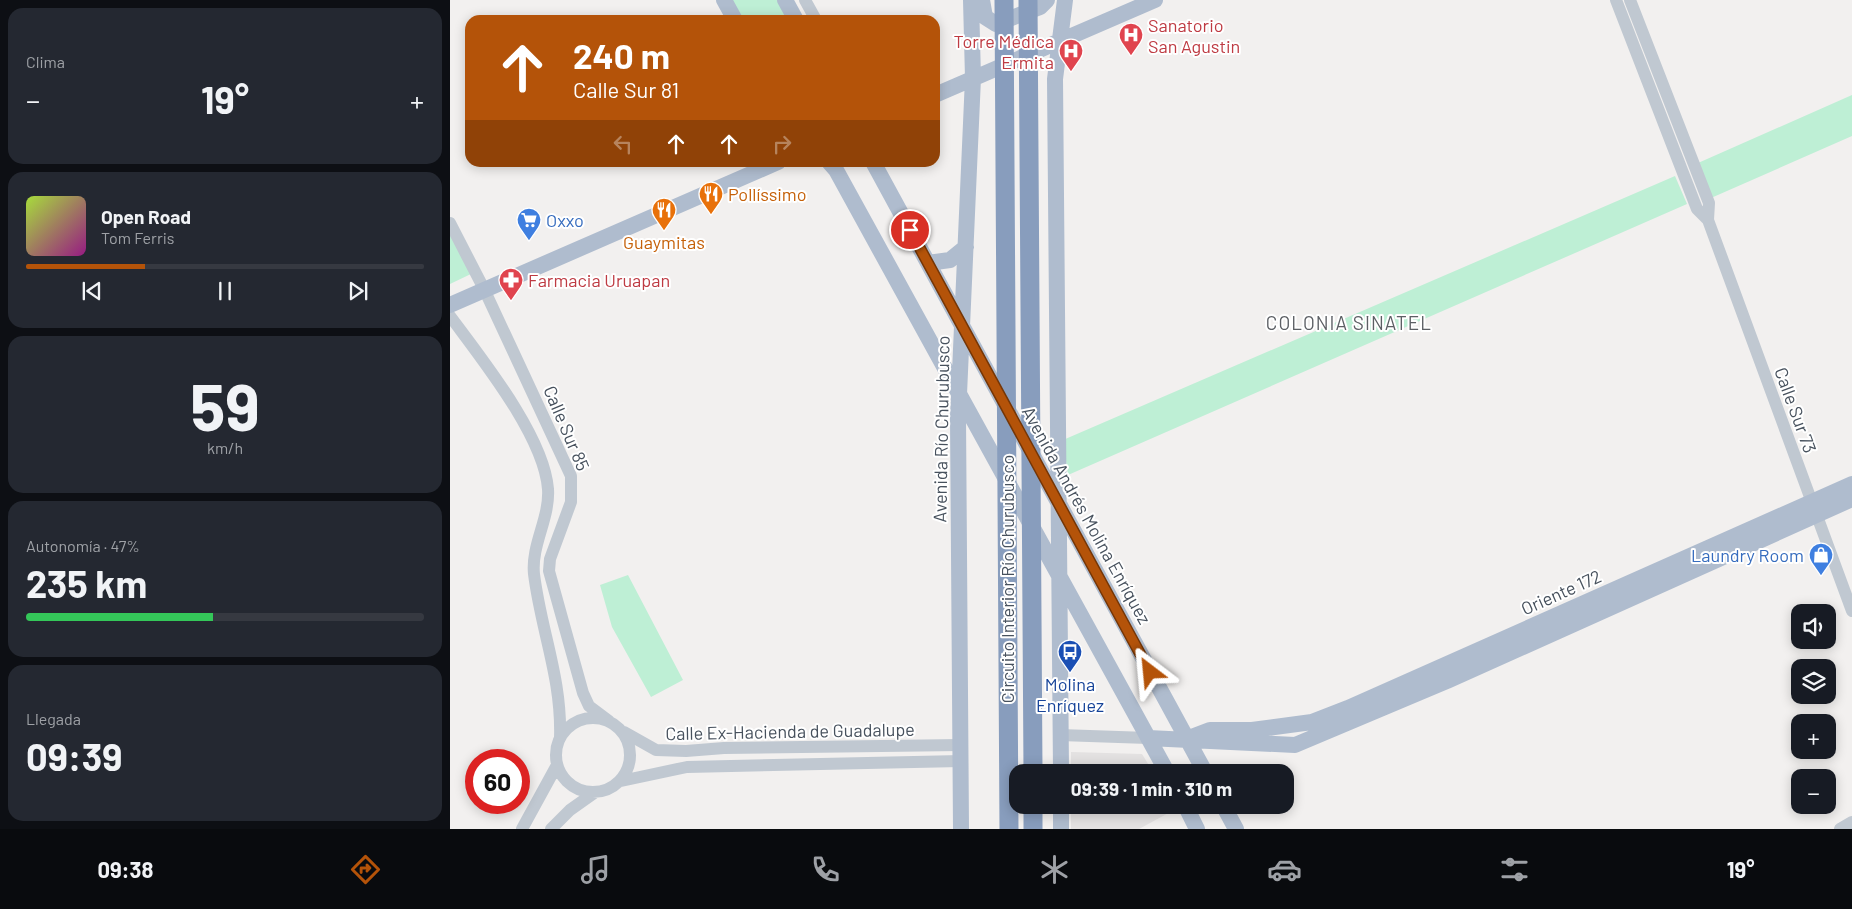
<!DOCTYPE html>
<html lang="es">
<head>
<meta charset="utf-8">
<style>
	body { margin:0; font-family:Barlow,sans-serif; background:#242831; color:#f1f3f6; height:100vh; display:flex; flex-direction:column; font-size:19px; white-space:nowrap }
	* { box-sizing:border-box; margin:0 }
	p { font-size:16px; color:#9ea1a6 }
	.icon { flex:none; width:28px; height:28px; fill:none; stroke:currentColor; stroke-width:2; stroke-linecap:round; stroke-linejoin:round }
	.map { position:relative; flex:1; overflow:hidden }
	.panel { display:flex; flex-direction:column; gap:8px; padding:8px; background:#0d0f14; width:450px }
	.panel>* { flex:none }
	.hud { position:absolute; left:15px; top:15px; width:475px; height:152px; border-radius:15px; box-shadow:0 2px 12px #0003; background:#b45309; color:#fff; overflow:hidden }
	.tools { position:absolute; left:1341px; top:604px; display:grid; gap:10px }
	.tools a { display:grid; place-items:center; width:45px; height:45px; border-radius:10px; background:#171b24; box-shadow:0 2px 12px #0003; font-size:25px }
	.speed { position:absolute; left:15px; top:749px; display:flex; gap:10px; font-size:25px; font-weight:700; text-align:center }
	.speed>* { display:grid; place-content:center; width:65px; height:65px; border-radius:50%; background:#171b24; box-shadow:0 2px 12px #0003; line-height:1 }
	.speed .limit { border:8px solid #d22; background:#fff; color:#111 }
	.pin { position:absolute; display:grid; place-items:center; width:42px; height:42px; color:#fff; margin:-21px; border:2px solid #fff; border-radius:50%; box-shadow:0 1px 5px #0007 }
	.me { position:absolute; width:55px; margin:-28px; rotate:331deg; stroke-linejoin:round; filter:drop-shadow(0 0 4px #0008) }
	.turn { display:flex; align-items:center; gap:18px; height:105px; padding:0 25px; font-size:22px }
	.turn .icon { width:65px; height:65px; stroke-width:2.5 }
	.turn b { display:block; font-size:35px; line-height:42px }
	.lanes { display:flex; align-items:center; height:48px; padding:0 25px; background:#0003; justify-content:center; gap:25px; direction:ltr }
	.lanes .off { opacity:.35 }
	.big { font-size:38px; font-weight:700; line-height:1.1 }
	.panel .widget { flex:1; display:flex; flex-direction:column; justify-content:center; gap:8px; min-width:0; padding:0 18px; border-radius:15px; background:#242831 }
	.panel .dial { align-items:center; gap:0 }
	.dial b { font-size:65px; line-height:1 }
	.song { display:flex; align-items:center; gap:15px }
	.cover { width:60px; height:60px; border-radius:8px; background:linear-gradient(135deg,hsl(80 70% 55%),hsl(310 70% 35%)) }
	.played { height:5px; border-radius:2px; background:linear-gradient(90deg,#b45309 30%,#363941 30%) }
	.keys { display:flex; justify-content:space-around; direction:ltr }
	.heat { display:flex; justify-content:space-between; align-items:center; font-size:28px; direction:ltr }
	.charge { height:8px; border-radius:4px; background:linear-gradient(90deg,#34c759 47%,#363941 0) }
	.trip { position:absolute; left:559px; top:764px; width:285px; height:50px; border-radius:15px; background:#171b24; box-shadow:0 2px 12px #0003; font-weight:700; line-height:50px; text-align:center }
	.dock { display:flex; height:80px; justify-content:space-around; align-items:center; background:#090b0e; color:#9ea1a6 }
	.dock .icon { width:35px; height:35px }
	.dock .current { color:#b45309 }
	.dock b { font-size:22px; color:#f1f3f6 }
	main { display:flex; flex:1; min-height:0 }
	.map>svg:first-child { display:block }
	.education { fill:#e3e1e1 }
	.green { fill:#beefd5 }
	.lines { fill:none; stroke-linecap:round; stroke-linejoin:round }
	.minor { stroke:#c0c8d1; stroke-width:12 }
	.major { stroke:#afbcce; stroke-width:16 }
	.highway { stroke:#889dbd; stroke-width:19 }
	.route-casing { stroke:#753606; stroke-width:12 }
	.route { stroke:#b45309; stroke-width:9 }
	.labels { text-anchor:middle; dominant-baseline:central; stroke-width:4; stroke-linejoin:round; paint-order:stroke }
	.health-label { font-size:18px; fill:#be3a42; stroke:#fff; text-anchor:start }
	.food-label { font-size:18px; fill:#c56008; stroke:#fff; text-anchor:start }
	.shop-label { font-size:18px; fill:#366cbe; stroke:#fff; text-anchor:start }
	.street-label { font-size:18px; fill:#47515d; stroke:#fff }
	.transit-label { font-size:18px; fill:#164399; stroke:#fff }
	.neighbourhood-label { font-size:19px; letter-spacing:1px; fill:#5c5f64; stroke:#fff }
</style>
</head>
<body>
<main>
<section class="panel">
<div class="widget"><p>Clima</p>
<div class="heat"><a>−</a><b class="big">19°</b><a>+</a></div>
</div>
<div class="widget">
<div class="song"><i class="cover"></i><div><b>Open Road</b><p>Tom Ferris</p></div></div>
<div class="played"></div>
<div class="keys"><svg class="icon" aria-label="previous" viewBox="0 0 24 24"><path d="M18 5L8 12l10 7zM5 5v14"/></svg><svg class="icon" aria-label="pause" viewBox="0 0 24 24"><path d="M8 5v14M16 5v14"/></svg><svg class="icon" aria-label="next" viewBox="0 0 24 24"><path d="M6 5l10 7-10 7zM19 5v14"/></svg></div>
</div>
<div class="widget dial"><b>59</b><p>km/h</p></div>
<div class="widget"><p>Autonomía · 47%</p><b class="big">235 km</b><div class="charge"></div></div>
<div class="widget"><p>Llegada</p><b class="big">09:39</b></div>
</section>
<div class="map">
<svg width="1402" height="829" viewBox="0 0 1402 829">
	<rect width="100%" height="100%" fill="#f2f0ef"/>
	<!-- education -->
	<path class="education" d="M 621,752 L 692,754 L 703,772 L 621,772 Z
		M 621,805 L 721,805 L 724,810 L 689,829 L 621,829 Z"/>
	<!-- green -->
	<path class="green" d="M 277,0 L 327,0 L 338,20 L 289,20 Z
		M 1402,95 L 1402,136 L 1261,198 L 1248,163 Z
		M 1225,176 L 1237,204 L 618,475 L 613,440 Z
		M 0,228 L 23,273 L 0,284 Z
		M 178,575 L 233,680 L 201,697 L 162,627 L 150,585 Z"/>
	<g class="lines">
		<!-- minor -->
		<path class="minor" d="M 355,0 L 366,20
			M 1166,0 L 1247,209 L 1258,220 L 1402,611
			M 1180,0 L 1259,203 L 1258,220
			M 0,223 L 34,289 L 121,476 L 121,502 L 100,559 L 99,571 L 133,693 L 139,706 L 159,721
			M 0,316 C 31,358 94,436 98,489 C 100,518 81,545 84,574 C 91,631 112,678 110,738
			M106 755a37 37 0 1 1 74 0a37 37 0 1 1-74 0Z
			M 174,732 L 206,750 L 236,751 L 274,748 L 511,745
			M 610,735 L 698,738
			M 171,781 L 237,767 L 511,761
			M 72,829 L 107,765
			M 101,829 L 120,810 L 144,793
			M 1390,829 L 1402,822"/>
		<!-- major -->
		<path class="major" d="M 274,0 L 285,20
			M 335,0 L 346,20
			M 532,0 L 535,17 L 546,24 L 590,7 L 597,0
			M 485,95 L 705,0
			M 379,162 L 386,170 L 717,772
			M 423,162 L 755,772
			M 478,263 L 500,260 L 516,247
			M 0,305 L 328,162
			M 698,738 L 845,745 L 997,681 L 1402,499
			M 739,738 L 760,730 L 802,730 L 862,722 L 898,708 L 1402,484
			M 611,772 L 605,79 L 615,0
			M 611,805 L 611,829
			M 735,805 L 747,829
			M 773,805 L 786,829
			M 511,829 L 508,417 L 523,78 L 521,0"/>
		<!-- highway -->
		<path class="highway" d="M 554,0 L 559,829
			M 578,0 L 583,772
			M 583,829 L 583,805"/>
	</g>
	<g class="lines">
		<defs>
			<path id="route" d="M 460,230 L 700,672"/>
		</defs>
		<!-- route casing -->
		<use href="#route" class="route-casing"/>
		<!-- route -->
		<use href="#route" class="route"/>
	</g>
	<!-- icons -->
	<defs>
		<symbol id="hospital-pin" viewBox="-11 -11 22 30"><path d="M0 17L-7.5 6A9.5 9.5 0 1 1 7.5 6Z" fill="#e0444e" stroke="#fff"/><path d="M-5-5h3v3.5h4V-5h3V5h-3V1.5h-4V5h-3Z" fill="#fff"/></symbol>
		<symbol id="restaurant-pin" viewBox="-11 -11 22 30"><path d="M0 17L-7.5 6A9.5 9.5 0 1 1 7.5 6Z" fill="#e8710a" stroke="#fff"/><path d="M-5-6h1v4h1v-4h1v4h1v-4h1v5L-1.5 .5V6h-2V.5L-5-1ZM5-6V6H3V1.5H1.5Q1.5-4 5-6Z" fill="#fff"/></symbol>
		<symbol id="supermarket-pin" viewBox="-11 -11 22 30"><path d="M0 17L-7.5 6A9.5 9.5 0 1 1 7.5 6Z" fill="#3f7fe0" stroke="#fff"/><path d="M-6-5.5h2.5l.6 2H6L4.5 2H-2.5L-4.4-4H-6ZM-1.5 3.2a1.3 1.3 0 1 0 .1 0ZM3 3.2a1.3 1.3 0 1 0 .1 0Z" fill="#fff"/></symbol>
		<symbol id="pharmacy-pin" viewBox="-11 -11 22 30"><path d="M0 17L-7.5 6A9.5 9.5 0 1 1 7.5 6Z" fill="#e0444e" stroke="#fff"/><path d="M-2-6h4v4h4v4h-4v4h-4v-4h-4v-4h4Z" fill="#fff"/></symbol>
		<symbol id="shop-pin" viewBox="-11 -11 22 30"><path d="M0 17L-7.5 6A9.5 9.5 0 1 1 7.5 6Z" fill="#3f7fe0" stroke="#fff"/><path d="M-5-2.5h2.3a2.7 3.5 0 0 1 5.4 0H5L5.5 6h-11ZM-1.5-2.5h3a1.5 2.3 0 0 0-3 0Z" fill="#fff"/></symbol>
		<symbol id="bus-pin" viewBox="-11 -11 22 30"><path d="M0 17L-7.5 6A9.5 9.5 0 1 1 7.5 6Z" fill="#1a4fb4" stroke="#fff"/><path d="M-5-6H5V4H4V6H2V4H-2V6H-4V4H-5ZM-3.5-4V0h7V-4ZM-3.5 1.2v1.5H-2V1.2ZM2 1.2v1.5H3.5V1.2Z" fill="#fff"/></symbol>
	</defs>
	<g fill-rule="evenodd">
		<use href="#hospital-pin" x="667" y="21" width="28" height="38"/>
		<use href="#hospital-pin" x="607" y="37" width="28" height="38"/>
		<use href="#restaurant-pin" x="247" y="180" width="28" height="38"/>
		<use href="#restaurant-pin" x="200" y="196" width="28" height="38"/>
		<use href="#supermarket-pin" x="65" y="206" width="28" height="38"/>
		<use href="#pharmacy-pin" x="47" y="266" width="28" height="38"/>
		<use href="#shop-pin" x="1357" y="541" width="28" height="38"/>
		<use href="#bus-pin" x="606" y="638" width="28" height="38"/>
	</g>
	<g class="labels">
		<!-- health labels -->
		<g class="health-label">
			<text x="698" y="25">Sanatorio<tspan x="698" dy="21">San Agustin</tspan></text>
			<text x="604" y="41" text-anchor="end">Torre Médica<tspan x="604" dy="21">Ermita</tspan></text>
			<text x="78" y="280">Farmacia Uruapan</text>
		</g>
		<!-- food labels -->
		<g class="food-label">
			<text x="278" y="194">Pollíssimo</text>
			<text x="214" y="242" text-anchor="middle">Guaymitas</text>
		</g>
		<!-- shop labels -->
		<g class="shop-label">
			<text x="96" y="220">Oxxo</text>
			<text x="1354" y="555" text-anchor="end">Laundry Room</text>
		</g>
		<!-- street labels -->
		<g class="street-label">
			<text transform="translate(1346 410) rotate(70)">Calle Sur 73</text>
			<text transform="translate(117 428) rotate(67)">Calle Sur 85</text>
			<text transform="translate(491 429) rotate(-89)">Avenida Río Churubusco</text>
			<text transform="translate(637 515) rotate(61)">Avenida Andrés Molina Enríquez</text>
			<text transform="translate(557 579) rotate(-90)">Circuito Interior Río Churubusco</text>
			<text transform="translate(1111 592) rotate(-24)">Oriente 172</text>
			<text transform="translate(340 731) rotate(-1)">Calle Ex-Hacienda de Guadalupe</text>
		</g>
		<!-- transit labels -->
		<g class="transit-label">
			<text x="620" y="684">Molina<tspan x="620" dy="21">Enríquez</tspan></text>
		</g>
		<!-- neighbourhood labels -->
		<g class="neighbourhood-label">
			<text x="899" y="322">COLONIA SINATEL</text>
		</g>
	</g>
</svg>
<div class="tools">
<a><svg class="icon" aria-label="sound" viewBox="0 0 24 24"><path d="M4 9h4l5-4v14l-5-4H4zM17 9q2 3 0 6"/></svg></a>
<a><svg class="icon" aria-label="layers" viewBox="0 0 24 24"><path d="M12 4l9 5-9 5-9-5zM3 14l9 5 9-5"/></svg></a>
<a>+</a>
<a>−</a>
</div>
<div class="speed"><div class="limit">60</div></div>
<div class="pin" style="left:460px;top:230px;background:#d93025"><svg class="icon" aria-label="arrive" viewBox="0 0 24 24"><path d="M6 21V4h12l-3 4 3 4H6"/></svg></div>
<svg class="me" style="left:700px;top:672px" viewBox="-20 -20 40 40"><path d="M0-17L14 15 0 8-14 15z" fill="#b45309" stroke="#fff" stroke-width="4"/></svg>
<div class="trip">09:39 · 1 min · 310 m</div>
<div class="hud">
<div class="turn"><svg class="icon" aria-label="ahead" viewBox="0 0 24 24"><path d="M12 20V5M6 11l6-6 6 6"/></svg><div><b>240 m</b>Calle Sur 81</div></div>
<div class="lanes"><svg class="icon off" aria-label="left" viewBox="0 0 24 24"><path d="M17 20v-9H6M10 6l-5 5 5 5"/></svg><svg class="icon" aria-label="ahead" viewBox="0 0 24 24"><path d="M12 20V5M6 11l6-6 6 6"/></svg><svg class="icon" aria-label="ahead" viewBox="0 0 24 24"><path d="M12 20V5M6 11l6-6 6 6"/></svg><svg class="icon off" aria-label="right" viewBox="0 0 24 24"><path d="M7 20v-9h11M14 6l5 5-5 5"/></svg></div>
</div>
</div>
</main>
<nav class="dock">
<b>09:38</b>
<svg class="icon current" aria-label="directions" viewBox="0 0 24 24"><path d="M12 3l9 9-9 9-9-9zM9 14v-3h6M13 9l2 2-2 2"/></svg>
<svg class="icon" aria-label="music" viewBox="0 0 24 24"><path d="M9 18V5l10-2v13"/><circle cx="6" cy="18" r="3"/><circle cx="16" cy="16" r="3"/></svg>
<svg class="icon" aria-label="phone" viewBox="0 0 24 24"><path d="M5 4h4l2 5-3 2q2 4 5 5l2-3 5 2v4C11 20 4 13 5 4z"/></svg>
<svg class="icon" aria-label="climate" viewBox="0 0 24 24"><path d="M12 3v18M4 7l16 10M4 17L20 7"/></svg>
<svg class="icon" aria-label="car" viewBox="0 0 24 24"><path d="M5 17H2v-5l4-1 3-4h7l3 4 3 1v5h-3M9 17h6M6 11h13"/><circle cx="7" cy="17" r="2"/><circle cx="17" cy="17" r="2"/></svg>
<svg class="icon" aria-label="filters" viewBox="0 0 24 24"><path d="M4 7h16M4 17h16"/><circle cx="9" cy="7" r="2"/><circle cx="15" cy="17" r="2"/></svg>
<b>19°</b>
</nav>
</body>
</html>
